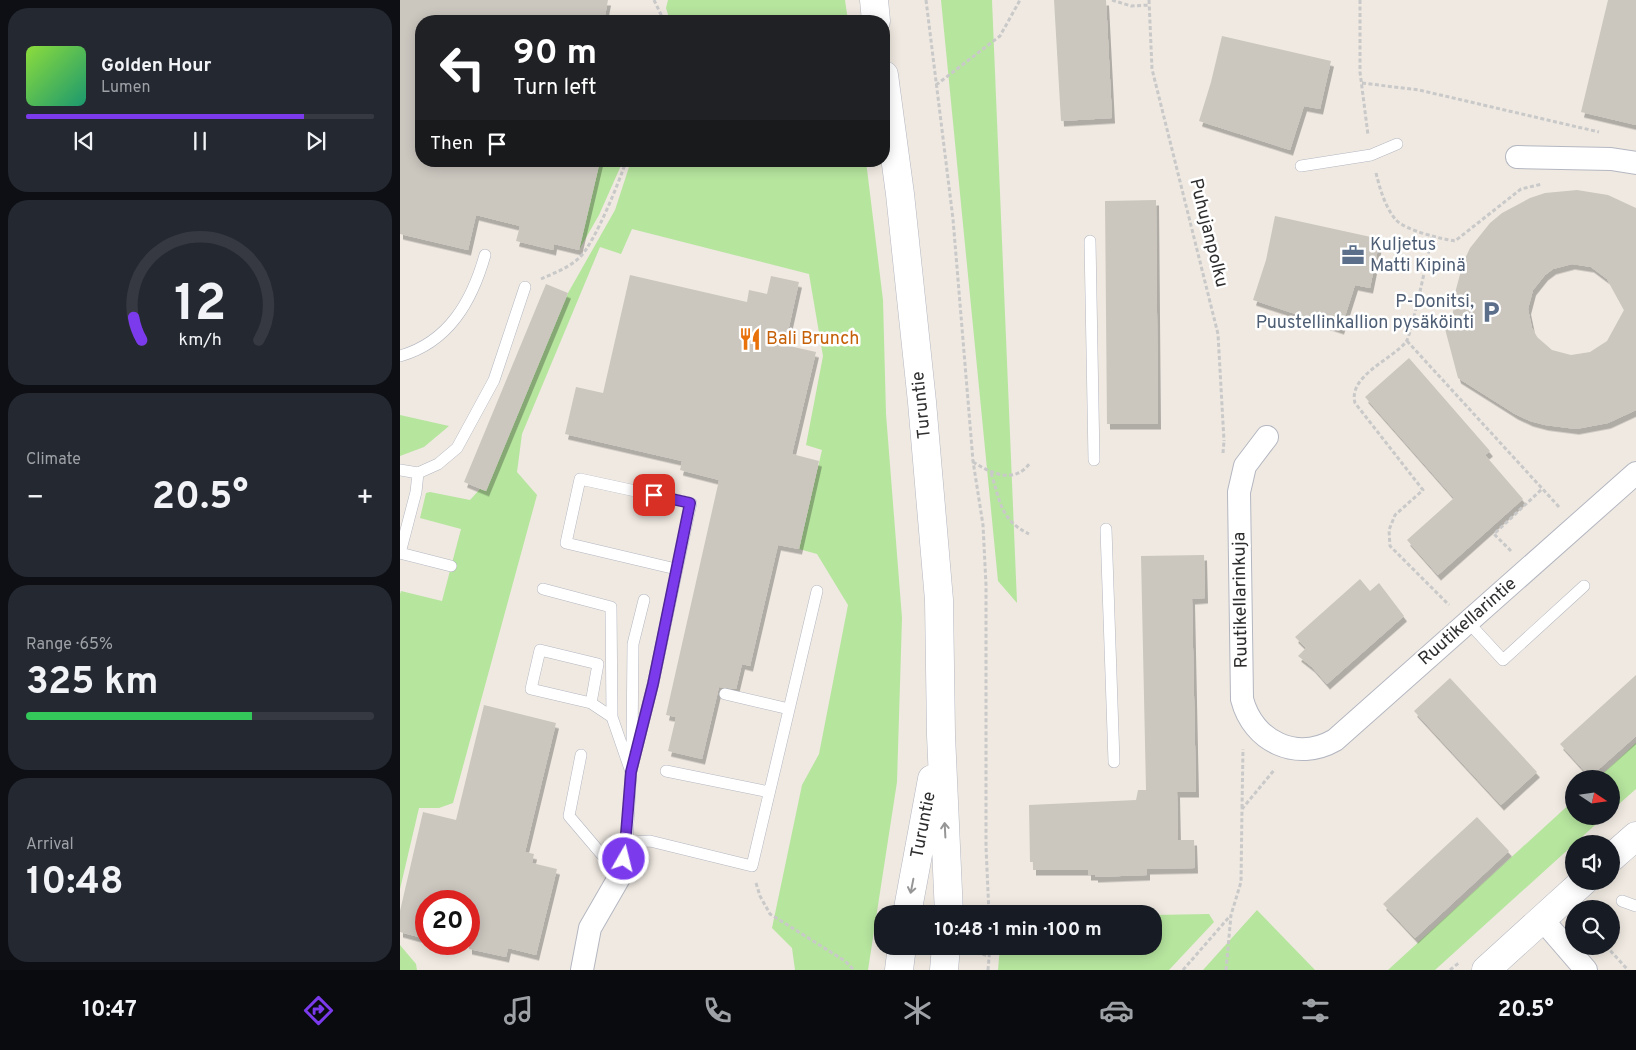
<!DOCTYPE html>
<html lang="en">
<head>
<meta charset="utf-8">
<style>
	body { margin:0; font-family:Overpass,sans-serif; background:#242831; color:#f1f3f6; height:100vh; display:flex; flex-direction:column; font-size:19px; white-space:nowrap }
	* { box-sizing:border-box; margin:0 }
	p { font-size:16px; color:#9ea1a6 }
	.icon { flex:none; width:28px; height:28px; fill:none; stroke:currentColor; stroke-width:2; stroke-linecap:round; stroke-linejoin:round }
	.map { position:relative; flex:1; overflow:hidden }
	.panel { display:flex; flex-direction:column; gap:8px; padding:8px; background:#0d0f14; width:400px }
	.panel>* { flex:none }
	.top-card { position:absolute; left:15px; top:15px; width:475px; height:152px; border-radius:20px; box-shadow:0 2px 12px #0003; background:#202124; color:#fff; overflow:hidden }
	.needle { width:32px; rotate:103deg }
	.tools { position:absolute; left:1165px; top:770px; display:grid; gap:10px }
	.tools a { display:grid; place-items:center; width:55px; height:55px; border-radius:50%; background:#171b24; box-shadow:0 2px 12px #0003; font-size:25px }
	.speed { position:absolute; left:15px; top:890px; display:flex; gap:10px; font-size:25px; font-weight:700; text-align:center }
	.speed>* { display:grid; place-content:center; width:65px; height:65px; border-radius:50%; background:#171b24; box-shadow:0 2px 12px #0003; line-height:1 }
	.speed .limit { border:8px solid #d22; background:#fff; color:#111 }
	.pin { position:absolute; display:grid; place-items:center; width:42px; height:42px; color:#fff; margin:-21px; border-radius:10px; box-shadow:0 2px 8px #0006 }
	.me { position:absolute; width:55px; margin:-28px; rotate:8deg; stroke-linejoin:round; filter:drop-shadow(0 0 4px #0008) }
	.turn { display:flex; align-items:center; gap:18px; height:105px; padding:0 15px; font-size:22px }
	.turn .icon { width:65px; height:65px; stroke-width:2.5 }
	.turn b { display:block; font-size:35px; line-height:42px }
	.then { display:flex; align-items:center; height:48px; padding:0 15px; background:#0003; gap:10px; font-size:19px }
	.big { font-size:38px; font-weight:700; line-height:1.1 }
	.panel .card { flex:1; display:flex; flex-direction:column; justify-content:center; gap:8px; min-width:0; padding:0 18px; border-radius:20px; background:#242831 }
	.panel .dial { align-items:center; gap:0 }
	.dial svg { height:130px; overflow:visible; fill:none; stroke:#363941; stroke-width:7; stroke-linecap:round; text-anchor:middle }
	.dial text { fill:#f1f3f6; stroke:none }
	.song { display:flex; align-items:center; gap:15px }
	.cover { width:60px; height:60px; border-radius:8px; background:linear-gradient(135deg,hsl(90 70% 55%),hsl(160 70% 35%)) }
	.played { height:5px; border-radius:2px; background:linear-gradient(90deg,#7c3aed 80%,#363941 80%) }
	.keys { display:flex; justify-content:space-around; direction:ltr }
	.heat { display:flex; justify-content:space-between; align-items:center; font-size:28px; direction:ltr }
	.charge { height:8px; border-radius:4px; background:linear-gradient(90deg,#34c759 65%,#363941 0) }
	.trip { position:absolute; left:474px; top:905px; width:288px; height:50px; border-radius:20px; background:#171b24; box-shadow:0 2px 12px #0003; font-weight:700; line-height:50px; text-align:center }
	.tabs { display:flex; height:80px; justify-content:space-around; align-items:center; background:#090b0e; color:#9ea1a6 }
	.tabs .icon { width:35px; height:35px }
	.tabs .on { color:#7c3aed }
	.tabs b { font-size:22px; color:#f1f3f6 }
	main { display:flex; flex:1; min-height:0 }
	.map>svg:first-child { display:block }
	.green { fill:#b6e59e }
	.building { fill:#cbc7bf; fill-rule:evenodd; filter:url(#shadow) }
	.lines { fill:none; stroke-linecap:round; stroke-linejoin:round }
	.service-casing { stroke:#b4b7c1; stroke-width:12 }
	.minor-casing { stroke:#b4b7c1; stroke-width:24 }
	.secondary-casing { stroke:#b4b7c1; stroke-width:29 }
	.path { stroke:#c9c9c9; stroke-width:3; stroke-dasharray:4 2.5; stroke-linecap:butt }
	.service { stroke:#fff; stroke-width:11 }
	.minor { stroke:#fff; stroke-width:22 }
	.secondary { stroke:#fff; stroke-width:28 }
	.oneway { stroke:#969696 }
	.route-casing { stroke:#51269a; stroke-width:12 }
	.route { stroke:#7c3aed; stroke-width:9 }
	.labels { text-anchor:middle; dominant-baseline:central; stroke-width:5; stroke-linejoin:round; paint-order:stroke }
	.street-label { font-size:18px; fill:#2e2e2e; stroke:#fff }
	.service-label { font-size:18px; fill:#4e5e75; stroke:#fff; text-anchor:start }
	.food-label { font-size:18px; fill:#c56008; stroke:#fff; text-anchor:start }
</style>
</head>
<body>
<main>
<section class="panel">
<div class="card">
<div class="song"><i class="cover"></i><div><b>Golden Hour</b><p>Lumen</p></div></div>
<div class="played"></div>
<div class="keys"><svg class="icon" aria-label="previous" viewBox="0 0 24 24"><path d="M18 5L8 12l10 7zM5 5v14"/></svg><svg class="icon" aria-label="pause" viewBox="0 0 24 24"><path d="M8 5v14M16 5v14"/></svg><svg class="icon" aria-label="next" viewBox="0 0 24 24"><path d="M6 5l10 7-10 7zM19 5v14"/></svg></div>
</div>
<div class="card dial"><svg viewBox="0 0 100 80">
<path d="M14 69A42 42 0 1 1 86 69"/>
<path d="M14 69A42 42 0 0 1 9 55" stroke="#7c3aed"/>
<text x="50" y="56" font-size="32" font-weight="700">12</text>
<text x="50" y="72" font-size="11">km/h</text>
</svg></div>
<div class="card"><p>Climate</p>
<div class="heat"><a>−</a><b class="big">20.5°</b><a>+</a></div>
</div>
<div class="card"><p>Range · 65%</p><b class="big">325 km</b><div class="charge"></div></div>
<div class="card"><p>Arrival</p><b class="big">10:48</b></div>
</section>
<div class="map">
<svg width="1236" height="970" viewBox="0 0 1236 970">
	<defs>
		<filter id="shadow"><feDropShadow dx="3" dy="5.5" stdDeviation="0" flood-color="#0004"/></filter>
	</defs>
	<rect width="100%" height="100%" fill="#efe9e1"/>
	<!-- green -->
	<path class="green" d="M 268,0 L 445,0 L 448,21 L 270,21 L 266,8 Z
		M 541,0 L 592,0 L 617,603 L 598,581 Z
		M 200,161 L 223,161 L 199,215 L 179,250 Z
		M 231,161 L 466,161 L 483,300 L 486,414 L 502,618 L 497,782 L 468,970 L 395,970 L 392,948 L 372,928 L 402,785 L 419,754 L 448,605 L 417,554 L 399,549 L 422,450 L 406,445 L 423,356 L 409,274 L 232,229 L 221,254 L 200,247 L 122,434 L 117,472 L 137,495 L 53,803 L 39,808 L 19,808 L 0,889 L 0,594 L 1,591 L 42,601 L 61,529 L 20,518 L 26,493 L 30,492 L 70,500 L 80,489 L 86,491 L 168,293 L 215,210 Z
		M 0,415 L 49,426 L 24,447 L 0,456 Z
		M 1236,743 L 1236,789 L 1211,811 L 1211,779 L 1197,779 Z
		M 1174,800 L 1174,816 L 1205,816 L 1035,970 L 988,970 Z
		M 857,910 L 915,970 L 803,970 Z
		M 809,914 L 814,922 L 769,970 L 598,970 L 600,946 L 752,946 L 753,915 Z
		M 0,945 L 16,964 L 17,970 L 0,970 Z"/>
	<!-- building -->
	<path class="building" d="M 0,0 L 208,0 L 204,21 L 21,21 L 21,161 L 200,161 L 179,250 L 154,244 L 153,250 L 116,241 L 120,226 L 76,215 L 68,250 L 0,234 Z
		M 654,0 L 706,0 L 712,118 L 661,121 Z
		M 1208,0 L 1236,0 L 1236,125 L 1181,112 Z
		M 822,36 L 931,61 L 920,109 L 904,106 L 890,150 L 799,121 L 811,82 Z
		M 1177,190 L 1208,195 L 1236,208 L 1236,410 L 1208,423 L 1176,429 L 1145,425 L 1130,421 L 1115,414 L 1058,378 L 1044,325 L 1052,323 L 1055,293 L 1063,263 L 1070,248 L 1090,223 L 1102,213 L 1130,198 L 1145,193 ZM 1172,264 L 1191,267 L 1207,279 L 1224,310 L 1207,341 L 1190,352 L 1171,355 L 1152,350 L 1137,337 L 1132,328 L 1128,309 L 1133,290 L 1145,275 L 1153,269 Z
		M 756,200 L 758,424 L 707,424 L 705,201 Z
		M 875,216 L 980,239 L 970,288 L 955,285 L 941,329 L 853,300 L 866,260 Z
		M 230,275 L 347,302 L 349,290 L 367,294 L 371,276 L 399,282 L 385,345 L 416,352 L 392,454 L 419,461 L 399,549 L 378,545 L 350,666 L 342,664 L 336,689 L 319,687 L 302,759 L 268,751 L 276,717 L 266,715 L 319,480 L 280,470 L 282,461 L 165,434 L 176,387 L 203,393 Z
		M 146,284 L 168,293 L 86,491 L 64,482 Z
		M 1009,358 L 1090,451 L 1085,455 L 1123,499 L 1038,575 L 1007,540 L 1054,498 L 965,397 Z
		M 804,555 L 805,598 L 792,599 L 796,792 L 777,792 L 778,840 L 794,840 L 795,868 L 747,869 L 747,875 L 695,877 L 695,875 L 688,875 L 688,870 L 633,870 L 633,862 L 630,862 L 629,805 L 736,800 L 738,790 L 746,790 L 741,556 Z
		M 960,579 L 970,591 L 979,583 L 1004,616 L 927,684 L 912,667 L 898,656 L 906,648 L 895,637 Z
		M 1236,675 L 1236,736 L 1190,777 L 1160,744 Z
		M 1050,678 L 1137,772 L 1101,805 L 1014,711 Z
		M 84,705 L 156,723 L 125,852 L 134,854 L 132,863 L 157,869 L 136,955 L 108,948 L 106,957 L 69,949 L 69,901 L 26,901 L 26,939 L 0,932 L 0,911 L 23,812 L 56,820 Z
		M 1077,817 L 1109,851 L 1015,938 L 983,904 Z"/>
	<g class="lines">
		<defs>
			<path id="service" d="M 901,166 L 971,155 L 997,144
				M 690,241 L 694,460
				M 0,356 C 49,342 72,301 85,255
				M 0,470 L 18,473 L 38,464 L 57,448 L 94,380 L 125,287
				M 706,529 L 714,762
				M 0,553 L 16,492 L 18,473
				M 0,553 L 51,566
				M 143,589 L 211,607 L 212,717 L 231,772
				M 1068,622 L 1103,660 L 1184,586
				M 325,694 L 389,709
				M 191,703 L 198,664 L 140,650 L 131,689 L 191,703 L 212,717
				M 232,746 L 233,644 L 244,600
				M 181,755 L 169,816 L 220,876
				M 266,771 L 369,792
				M 229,854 L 233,842 L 250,841 L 352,866 L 417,591
				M 220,876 L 227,841 L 231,772 L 253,684 L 291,503 L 180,479 L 166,543 L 276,569
				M 1222,901 L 1236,906"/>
			<path id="minor" d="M 1117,157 L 1211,159 L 1236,163
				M 867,437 L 845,466 L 839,492 L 842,699 C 853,742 897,762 935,740 L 1236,473
				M 1141,918 L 1186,970
				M 182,970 L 190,928 L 220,876"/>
			<path id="secondary" d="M 474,0 L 476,21
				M 484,75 L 500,194 L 522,402 L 539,600 L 541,735 L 549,914
				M 1211,858 L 1236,836
				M 507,914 L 532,779
				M 499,970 L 502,946
				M 544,970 L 546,946
				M 1086,970 L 1184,881"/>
		</defs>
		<!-- service casing -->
		<use href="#service" class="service-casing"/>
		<!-- minor casing -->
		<use href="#minor" class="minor-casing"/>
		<!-- secondary casing -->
		<use href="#secondary" class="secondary-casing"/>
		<!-- path -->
		<path class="path" d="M 254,0 L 264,21
			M 526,0 L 553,219 L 573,461 L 583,525 L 586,585 L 586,847 L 589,914
			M 712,0 L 731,6 L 750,5
			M 749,0 L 752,69 L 818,334 L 824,441
			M 960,0 L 960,72 L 968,135
			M 962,83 L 1019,90 L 1199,132
			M 536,85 L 600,36 L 620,0
			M 976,173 C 980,189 985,207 996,220 C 1005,230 1041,239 1055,241 L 1121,189 L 1142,184
			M 1032,237 C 1028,254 1012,333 1006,342 C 991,360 948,376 955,403 L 1023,490 L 995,515 L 989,530 L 990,546 L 1049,605
			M 141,279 C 154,273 171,267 181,256 C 195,241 219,183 226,161
			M 1007,341 L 1160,508
			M 823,453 L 824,441
			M 573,462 C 591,473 614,485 630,463
			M 591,473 C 600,500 600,520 629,534
			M 1111,551 L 1094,534 L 1142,489
			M 842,808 L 843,749
			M 356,883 L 360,896 L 370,914 L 445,961 L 454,970
			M 1206,946 L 1228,970
			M 576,953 L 590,956
			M 588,970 L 590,946
			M 783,970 L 830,916
			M 826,970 L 831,915 L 841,882 L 842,809 L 875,769
			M 1050,970 L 1060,962"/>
		<!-- service -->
		<use href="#service" class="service"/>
		<!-- minor -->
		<use href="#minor" class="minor"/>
		<!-- secondary -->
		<use href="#secondary" class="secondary"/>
	</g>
	<!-- one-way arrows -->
	<defs><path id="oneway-shaft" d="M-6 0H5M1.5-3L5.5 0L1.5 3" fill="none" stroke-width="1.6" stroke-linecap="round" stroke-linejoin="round" transform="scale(1.25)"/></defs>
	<g class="oneway">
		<use href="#oneway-shaft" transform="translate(545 830) rotate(-93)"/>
		<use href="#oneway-shaft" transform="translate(512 886) rotate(101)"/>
	</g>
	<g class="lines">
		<defs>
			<path id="route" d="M 224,859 L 231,772 L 253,684 L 290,503 L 254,495"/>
		</defs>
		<!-- route casing -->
		<use href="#route" class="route-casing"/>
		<!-- route -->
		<use href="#route" class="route"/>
	</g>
	<!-- icons -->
	<defs>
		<symbol id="office-bare" viewBox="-9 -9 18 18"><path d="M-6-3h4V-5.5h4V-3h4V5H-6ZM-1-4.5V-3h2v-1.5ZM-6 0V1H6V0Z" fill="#5c6f8a" stroke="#fff" stroke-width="2.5" paint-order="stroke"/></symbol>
		<symbol id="parking-bare" viewBox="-9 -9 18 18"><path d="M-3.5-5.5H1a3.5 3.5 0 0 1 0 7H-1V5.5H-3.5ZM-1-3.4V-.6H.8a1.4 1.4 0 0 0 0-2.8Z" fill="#5c6f8a" stroke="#fff" stroke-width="2.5" paint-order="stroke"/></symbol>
		<symbol id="restaurant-bare" viewBox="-9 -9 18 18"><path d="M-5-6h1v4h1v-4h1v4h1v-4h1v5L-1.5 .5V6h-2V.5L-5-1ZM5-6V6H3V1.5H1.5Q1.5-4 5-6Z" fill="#e8710a" stroke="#fff" stroke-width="2.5" paint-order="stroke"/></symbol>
	</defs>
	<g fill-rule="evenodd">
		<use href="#office-bare" x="937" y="239" width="32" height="32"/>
		<use href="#parking-bare" x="1075" y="296" width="32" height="32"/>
		<use href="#restaurant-bare" x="334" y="323" width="32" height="32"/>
	</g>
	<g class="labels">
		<!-- street labels -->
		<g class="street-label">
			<text transform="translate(808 233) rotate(76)">Puhujanpolku</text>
			<text transform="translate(522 405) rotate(-96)">Turuntie</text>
			<text transform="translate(841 600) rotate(-91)">Ruutikellarinkuja</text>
			<text transform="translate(1068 622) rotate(-41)">Ruutikellarintie</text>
			<text transform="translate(524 825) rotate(-79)">Turuntie</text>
		</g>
		<!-- service labels -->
		<g class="service-label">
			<text x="970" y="245">Kuljetus<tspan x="970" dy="21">Matti Kipinä</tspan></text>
			<text x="1074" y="302" text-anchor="end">P-Donitsi,<tspan x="1074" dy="21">Puustellinkallion pysäköinti</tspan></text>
		</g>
		<!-- food labels -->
		<g class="food-label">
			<text x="366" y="339">Bali Brunch</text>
		</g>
	</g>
</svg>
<div class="tools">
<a><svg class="needle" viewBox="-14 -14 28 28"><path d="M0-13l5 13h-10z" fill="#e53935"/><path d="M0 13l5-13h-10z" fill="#9ea1a6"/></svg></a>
<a><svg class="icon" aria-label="sound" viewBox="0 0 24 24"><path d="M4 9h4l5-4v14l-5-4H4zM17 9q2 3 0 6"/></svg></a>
<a><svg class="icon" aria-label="search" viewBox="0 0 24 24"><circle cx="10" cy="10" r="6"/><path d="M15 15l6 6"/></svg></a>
</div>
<div class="speed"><div class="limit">20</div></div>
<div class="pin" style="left:254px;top:495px;background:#d93025"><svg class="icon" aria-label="arrive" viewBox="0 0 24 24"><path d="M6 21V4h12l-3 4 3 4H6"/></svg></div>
<svg class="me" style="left:224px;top:859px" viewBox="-20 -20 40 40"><circle r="17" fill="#7c3aed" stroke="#fff" stroke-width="3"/><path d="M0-11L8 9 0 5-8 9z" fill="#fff"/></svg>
<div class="trip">10:48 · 1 min · 100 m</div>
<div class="top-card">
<div class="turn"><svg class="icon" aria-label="left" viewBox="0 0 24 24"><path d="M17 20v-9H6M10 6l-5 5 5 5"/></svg><div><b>90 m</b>Turn left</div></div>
<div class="then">Then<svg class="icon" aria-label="arrive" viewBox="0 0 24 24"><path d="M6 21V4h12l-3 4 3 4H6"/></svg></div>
</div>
</div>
</main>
<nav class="tabs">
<b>10:47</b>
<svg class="icon on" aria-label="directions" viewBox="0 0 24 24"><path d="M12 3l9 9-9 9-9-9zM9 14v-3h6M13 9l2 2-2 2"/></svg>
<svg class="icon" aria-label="music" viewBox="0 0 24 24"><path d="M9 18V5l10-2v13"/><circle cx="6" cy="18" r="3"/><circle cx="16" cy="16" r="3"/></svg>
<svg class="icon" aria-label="phone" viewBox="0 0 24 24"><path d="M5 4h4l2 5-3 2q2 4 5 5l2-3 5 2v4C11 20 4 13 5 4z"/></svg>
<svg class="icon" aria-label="climate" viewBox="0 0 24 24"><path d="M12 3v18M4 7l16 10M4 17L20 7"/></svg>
<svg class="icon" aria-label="car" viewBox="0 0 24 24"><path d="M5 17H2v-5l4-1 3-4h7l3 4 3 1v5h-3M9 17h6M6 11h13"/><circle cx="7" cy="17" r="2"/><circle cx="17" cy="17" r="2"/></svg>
<svg class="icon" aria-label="filters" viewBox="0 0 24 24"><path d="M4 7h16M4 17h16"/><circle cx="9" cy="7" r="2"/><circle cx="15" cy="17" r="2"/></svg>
<b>20.5°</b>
</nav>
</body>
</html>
